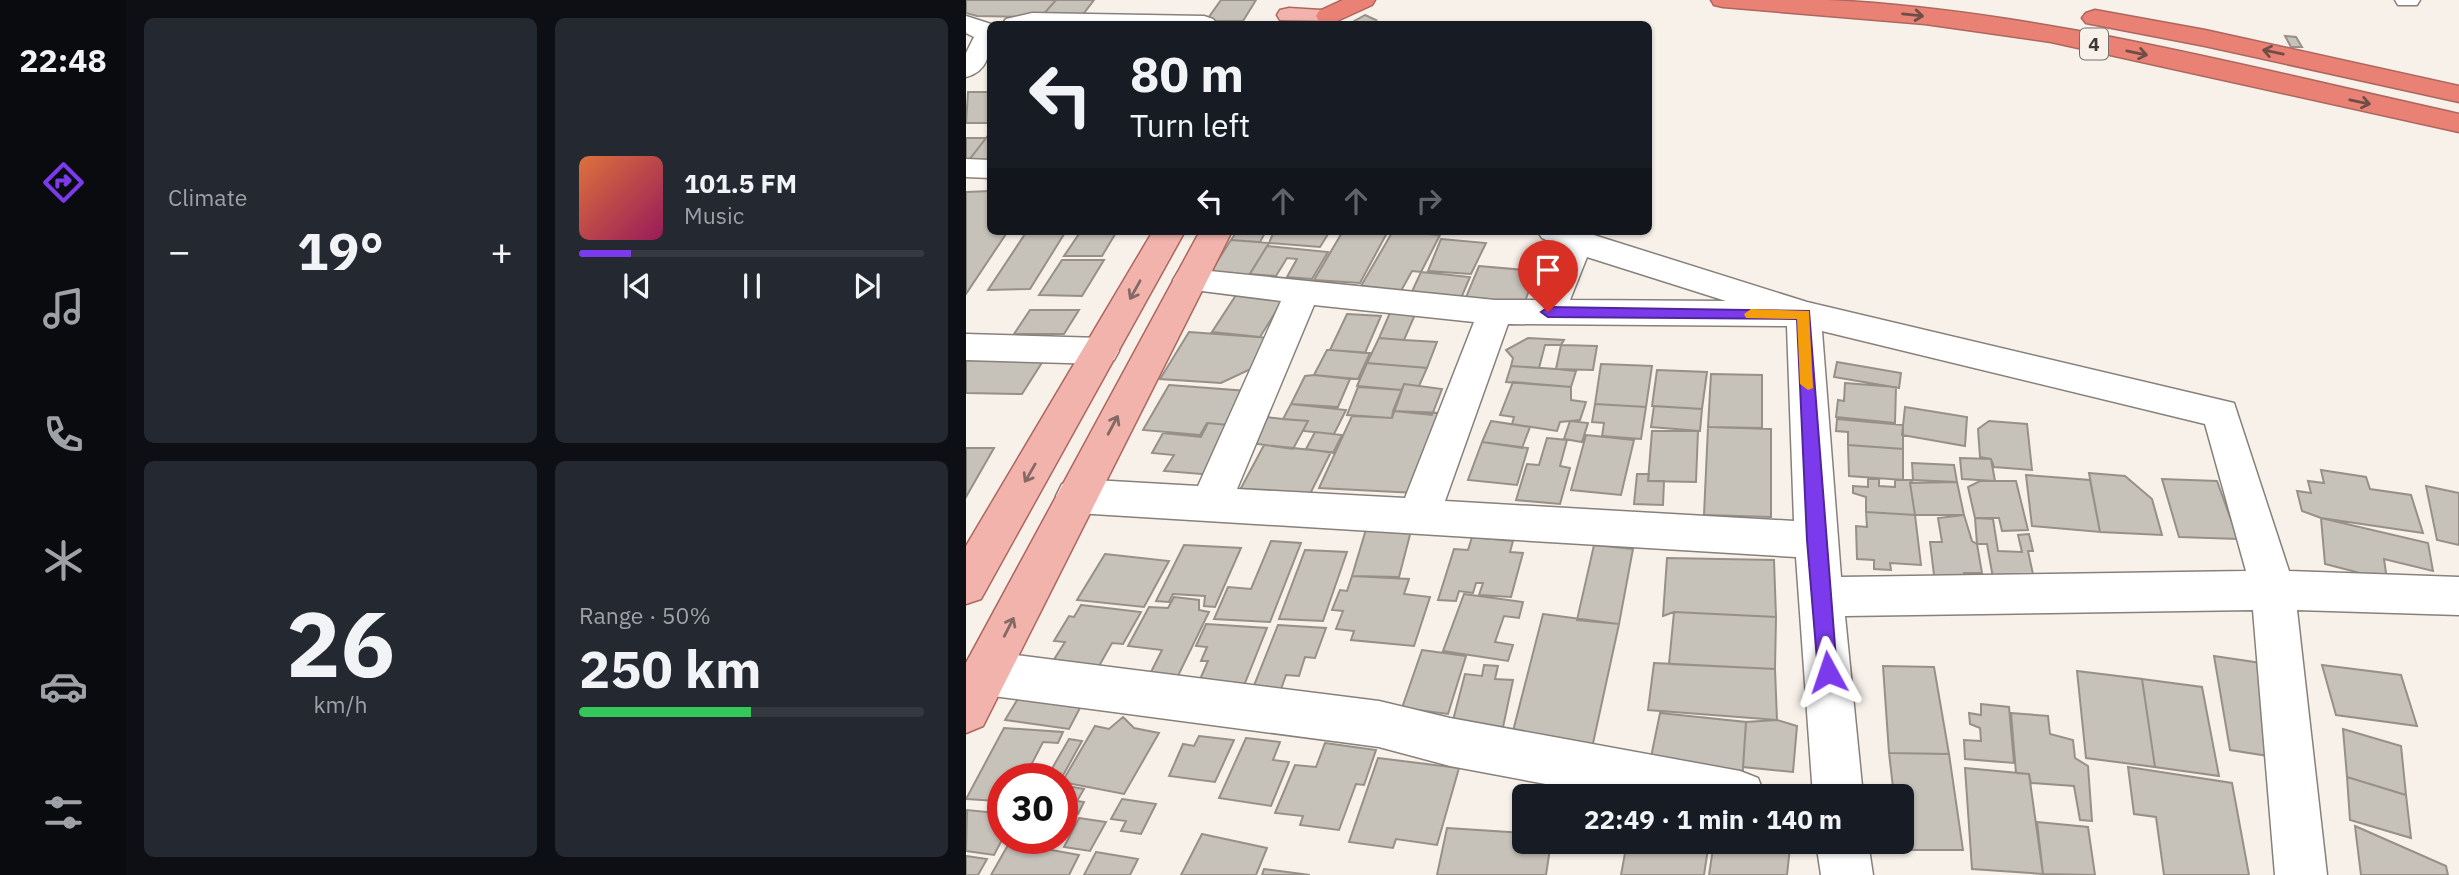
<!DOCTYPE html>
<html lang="en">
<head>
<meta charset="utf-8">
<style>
	body { margin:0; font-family:"IBM Plex Sans",sans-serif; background:#242831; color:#f1f3f6; height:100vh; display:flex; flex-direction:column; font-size:26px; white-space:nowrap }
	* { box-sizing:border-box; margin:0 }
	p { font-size:23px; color:#9ea1a6 }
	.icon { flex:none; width:38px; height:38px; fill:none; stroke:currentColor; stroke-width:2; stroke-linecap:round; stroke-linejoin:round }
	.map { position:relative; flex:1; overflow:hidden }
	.side { display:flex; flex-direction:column; gap:18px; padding:18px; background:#0d0f14; width:840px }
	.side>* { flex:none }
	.banner { position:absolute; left:21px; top:21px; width:665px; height:214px; border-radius:10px; box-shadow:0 2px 5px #0004; background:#171b24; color:#f1f3f6; overflow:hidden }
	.speed { position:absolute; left:21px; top:763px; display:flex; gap:14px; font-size:35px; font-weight:700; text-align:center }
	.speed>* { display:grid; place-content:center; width:91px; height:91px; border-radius:50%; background:#171b24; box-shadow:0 2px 5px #0004; line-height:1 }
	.speed .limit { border:10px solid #d22; background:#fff; color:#111 }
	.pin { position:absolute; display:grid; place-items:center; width:60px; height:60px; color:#fff; margin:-72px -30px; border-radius:50% 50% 50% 0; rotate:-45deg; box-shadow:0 0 7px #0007 }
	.pin .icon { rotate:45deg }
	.me { position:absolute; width:77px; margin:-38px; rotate:355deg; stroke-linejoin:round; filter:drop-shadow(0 0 5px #0008) }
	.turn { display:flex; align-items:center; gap:24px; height:147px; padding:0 28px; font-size:32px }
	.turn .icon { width:91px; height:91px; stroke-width:2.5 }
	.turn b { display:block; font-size:49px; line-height:60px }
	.lanes { display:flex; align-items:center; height:66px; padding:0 28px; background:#0003; justify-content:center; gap:35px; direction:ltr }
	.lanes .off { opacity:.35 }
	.big { font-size:52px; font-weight:800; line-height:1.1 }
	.side .card { flex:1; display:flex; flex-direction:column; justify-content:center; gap:10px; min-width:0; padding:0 24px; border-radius:10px; background:#242831 }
	.side .dial { align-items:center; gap:0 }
	.dial b { font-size:91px; line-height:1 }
	.song { display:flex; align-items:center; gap:21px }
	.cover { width:84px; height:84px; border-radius:10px; background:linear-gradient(135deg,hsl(20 70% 55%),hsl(330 70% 35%)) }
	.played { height:7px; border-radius:4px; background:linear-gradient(90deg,#7c3aed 15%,#363941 15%) }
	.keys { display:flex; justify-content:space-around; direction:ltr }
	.heat { display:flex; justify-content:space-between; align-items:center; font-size:38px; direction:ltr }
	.charge { height:10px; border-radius:5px; background:linear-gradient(90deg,#34c759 50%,#363941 0) }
	.side .tiles { flex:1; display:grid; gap:18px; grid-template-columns:repeat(2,1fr) }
	.trip { position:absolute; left:546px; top:784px; width:402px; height:70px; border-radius:10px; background:#171b24; box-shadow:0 2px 5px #0004; font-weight:800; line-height:70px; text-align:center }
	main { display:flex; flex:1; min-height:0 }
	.menu { display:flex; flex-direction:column; width:126px; justify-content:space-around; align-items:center; background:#090b0e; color:#9ea1a6 }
	.menu .icon { width:49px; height:49px }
	.menu .current { color:#7c3aed }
	.menu b { font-size:32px; color:#f1f3f6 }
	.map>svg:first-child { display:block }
	.building { fill:#c6c1b9; stroke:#969089; stroke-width:2 }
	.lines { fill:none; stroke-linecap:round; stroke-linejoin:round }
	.minor-casing { stroke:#87807b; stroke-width:3 }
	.major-casing { stroke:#ac675f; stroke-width:3 }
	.highway-casing { stroke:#ac675f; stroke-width:3 }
	.minor { fill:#fff; fill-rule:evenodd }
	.major { fill:#f2b3ac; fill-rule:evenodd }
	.highway { fill:#e98175; fill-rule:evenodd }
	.oneway { stroke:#6f4e48 }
	.oneway2 { stroke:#846965 }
	.route { fill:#7c3aed; stroke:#51269a; stroke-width:2 }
	.slow { fill:#f59e0b }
	.labels { text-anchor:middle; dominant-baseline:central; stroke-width:5; stroke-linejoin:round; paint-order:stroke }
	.shield { fill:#f8f1ea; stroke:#74706b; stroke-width:2 }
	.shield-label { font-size:19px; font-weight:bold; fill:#3b3835 }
</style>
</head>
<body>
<main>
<nav class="menu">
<b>22:48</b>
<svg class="icon current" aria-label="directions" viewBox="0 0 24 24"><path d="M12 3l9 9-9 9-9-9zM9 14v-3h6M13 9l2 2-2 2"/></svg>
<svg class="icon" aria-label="music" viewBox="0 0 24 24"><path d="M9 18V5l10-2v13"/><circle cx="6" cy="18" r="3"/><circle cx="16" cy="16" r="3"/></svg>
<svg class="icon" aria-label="phone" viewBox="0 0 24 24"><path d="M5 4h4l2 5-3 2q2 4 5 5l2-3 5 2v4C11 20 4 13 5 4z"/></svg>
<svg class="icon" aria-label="climate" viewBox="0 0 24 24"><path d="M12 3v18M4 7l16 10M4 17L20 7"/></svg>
<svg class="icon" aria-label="car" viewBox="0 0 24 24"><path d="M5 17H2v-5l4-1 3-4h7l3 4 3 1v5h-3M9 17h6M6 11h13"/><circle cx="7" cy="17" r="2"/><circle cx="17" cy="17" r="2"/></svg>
<svg class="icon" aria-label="filters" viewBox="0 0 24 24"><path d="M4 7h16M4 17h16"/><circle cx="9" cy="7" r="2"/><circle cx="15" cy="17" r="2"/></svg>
</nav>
<section class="side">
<div class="tiles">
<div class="card"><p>Climate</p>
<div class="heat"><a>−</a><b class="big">19°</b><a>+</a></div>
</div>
<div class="card">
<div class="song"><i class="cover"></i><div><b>101.5 FM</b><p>Music</p></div></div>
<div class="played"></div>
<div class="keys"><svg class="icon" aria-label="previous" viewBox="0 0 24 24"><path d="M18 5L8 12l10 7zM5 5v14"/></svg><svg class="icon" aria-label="pause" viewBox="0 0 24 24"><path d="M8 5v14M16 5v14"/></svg><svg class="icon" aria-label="next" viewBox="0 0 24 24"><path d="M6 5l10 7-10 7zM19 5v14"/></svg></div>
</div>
<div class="card dial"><b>26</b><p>km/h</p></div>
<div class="card"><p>Range · 50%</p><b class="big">250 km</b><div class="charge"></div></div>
</div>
</section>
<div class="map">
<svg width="1493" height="875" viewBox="0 0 1493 875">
	<rect width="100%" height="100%" fill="#f8f1ea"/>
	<!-- building -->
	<path class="building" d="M 0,0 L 90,0 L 75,17 L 11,16 L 0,13 Z
		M 90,0 L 128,0 L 115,17 L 75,17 Z
		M 255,0 L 290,0 L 277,21 L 240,21 Z
		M 399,15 L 410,20 L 402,24 L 383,24 Z
		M 1319,36 L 1330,37 L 1336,47 L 1325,47 Z
		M 2,92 L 24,92 L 24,123 L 0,123 Z
		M 24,133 L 24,160 L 3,160 L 20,138 Z
		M 0,138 L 20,138 L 3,160 L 0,160 Z
		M 24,191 L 24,231 L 42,231 L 0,294 L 0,192 Z
		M 61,231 L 100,231 L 64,289 L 22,290 Z
		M 115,231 L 151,231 L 136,256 L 98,256 Z
		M 271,231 L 300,231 L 294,242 L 265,240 Z
		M 308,231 L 364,231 L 354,247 L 303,243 Z
		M 377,231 L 422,231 L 394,283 L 348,280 Z
		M 427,231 L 474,235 L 455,272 L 446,271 L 435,291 L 395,286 Z
		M 475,239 L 520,243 L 505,274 L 462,271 Z
		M 265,240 L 303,243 L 280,280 L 241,277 Z
		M 301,246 L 362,252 L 346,279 L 321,277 L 331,259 L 321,258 L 310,276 L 284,274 Z
		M 96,260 L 138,260 L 116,296 L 73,295 Z
		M 513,266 L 570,271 L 557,307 L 498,302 Z
		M 455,272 L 504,277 L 493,303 L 443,298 Z
		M 272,292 L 319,297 L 294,337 L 246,332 Z
		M 426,308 L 451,310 L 438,340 L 413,338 Z
		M 64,310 L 113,310 L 98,334 L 48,334 Z
		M 381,314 L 415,316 L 399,353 L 364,350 Z
		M 223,332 L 305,338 L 289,367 L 255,383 L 194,379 Z
		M 413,338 L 438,340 L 471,342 L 461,368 L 401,363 Z
		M 562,338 L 598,340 L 595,345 L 579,345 L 573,368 L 545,366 L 547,358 L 540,350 Z
		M 595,345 L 631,346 L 627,370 L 590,369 Z
		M 361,350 L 364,350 L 404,353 L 392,379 L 348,375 Z
		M 0,360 L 77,361 L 56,394 L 0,393 Z
		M 871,362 L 935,373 L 933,388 L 868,377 Z
		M 401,363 L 461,368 L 453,386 L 438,384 L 436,390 L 391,386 Z
		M 635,364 L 686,366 L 680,407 L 629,404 Z
		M 545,366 L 590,369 L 610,371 L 605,387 L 540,382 Z
		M 691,370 L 741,372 L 736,409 L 686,406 Z
		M 745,374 L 796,375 L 796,428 L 742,427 Z
		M 348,375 L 384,379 L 372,407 L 325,404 L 339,376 Z
		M 547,382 L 605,387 L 605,400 L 620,402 L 614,420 L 594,422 L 591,431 L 546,424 L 548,417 L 534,415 Z
		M 879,383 L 930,387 L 929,423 L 870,417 L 872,400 L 878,401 Z
		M 438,384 L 476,389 L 466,415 L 427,411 Z
		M 203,385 L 281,391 L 262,425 L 241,423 L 234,435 L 177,430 Z
		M 392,387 L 436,390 L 426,418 L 381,415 Z
		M 325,404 L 380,410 L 368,434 L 337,431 L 342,421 L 317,419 Z
		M 629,404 L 680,407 L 675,439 L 636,436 L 638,423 L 626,422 Z
		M 688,406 L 736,409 L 734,431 L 685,427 Z
		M 939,407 L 1001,417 L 999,446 L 936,435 Z
		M 427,411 L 479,413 L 450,493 L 353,488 L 386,416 L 426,418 Z
		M 300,417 L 317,419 L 342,421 L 327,449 L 285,443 Z
		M 871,419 L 937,425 L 937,449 L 882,445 L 882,432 L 870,431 Z
		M 525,421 L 564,427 L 556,448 L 516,442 Z
		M 604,421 L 622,423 L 616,442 L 598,439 Z
		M 1023,421 L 1061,424 L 1066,470 L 1028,467 L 1025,459 L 1014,457 L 1012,429 Z
		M 242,423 L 274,426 L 248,475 L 198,471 L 208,455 L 186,453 L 197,433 L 235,437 Z
		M 742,427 L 805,429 L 805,517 L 738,515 Z
		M 686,431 L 732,431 L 730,482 L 682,481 Z
		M 349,432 L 376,435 L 367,453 L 340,449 Z
		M 620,435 L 668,440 L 655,495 L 605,490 Z
		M 581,438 L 601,440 L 594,466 L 604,468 L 594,504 L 550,500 L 561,464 L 573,465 Z
		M 516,442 L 562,448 L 551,485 L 502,480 Z
		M 298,445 L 365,452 L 342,498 L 274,490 Z
		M 882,445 L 937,449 L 937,480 L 883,476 Z
		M 0,448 L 28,448 L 0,497 Z
		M 994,458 L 1025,459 L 1029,481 L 996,479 Z
		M 946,463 L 988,465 L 991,482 L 947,480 Z
		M 1355,470 L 1400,477 L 1404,489 L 1445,495 L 1457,533 L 1355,518 L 1336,511 L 1331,491 L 1345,493 L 1342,481 L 1358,483 Z
		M 1123,473 L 1159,476 L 1186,499 L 1196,535 L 1134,532 Z
		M 671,474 L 683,474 L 682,481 L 698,481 L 697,505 L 668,504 Z
		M 1060,475 L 1124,480 L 1134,532 L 1066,526 Z
		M 902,479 L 913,479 L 913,486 L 929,487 L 929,480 L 947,480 L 944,483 L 949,515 L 900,512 L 900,497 L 887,493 L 887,486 L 902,487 Z
		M 1196,479 L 1251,481 L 1272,539 L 1213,537 Z
		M 1014,481 L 1050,481 L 1062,530 L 1036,531 L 1033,518 L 1009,518 L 1002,487 Z
		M 991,482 L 998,515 L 949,515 L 944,483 Z
		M 1460,486 L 1493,493 L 1493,545 L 1471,540 Z
		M 900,512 L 949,515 L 955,565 L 924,563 L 925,570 L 908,569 L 908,560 L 891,559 L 890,526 L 901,527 Z
		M 998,515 L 1006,541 L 1011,544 L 1016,573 L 998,573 L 1000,584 L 969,583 L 964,542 L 976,542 L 972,518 Z
		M 1009,518 L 1027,519 L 1032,551 L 1056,552 L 1052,535 L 1063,534 L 1067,551 L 1062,551 L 1068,579 L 1027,578 L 1021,544 L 1011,544 Z
		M 1355,518 L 1462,543 L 1467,571 L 1418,559 L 1421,580 L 1359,564 Z
		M 401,526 L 446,527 L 433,577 L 386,576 Z
		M 506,537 L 547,541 L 544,552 L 557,553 L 545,597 L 513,595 L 517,583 L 510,583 L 507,593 L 493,591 L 490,601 L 472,600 L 488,549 L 502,550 Z
		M 305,541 L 335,543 L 304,622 L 248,619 L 262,587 L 285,589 Z
		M 218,545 L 275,548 L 249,607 L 238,606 L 239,596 L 207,594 L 203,602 L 190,601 Z
		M 628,545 L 667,549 L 653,624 L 611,620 Z
		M 339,550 L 381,552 L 357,621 L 313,619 Z
		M 139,554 L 203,561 L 178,607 L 111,600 Z
		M 701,558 L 808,560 L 810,617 L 708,612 L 697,616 Z
		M 386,576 L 443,579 L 438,594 L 464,597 L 448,646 L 385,640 L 388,631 L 370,629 L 377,611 L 366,610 L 374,590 L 381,591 Z
		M 498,594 L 557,602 L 553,618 L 538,616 L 529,642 L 547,645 L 542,661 L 477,651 Z
		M 208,597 L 233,600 L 233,610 L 243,612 L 209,682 L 182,678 L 196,650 L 162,646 L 183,607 L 202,608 Z
		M 115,605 L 175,612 L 157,644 L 146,643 L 128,675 L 82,669 L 99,642 L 88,641 L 103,616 L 108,617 Z
		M 708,612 L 810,617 L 809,669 L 703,664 Z
		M 577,614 L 653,624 L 626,748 L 545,739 Z
		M 240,624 L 301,628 L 277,688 L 232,684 L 242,661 L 235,661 L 241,647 L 230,646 Z
		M 312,625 L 360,628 L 349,658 L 339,657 L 333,676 L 320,675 L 315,689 L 287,688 Z
		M 456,650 L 500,656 L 482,714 L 436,708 Z
		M 1248,656 L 1295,663 L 1315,758 L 1264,750 Z
		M 688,663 L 809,669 L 811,720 L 682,710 Z
		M 518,665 L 532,666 L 529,679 L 547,680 L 536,732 L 485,728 L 499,674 L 516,676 Z
		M 1356,665 L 1435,675 L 1451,726 L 1370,715 Z
		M 917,666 L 968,667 L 983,754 L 923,753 Z
		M 1111,671 L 1176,679 L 1189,767 L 1120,758 Z
		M 1176,679 L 1236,687 L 1253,776 L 1189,767 Z
		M 53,697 L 115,706 L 103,729 L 39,720 Z
		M 1015,704 L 1043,707 L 1048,763 L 999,759 L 998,740 L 1015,741 L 1014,728 L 1004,724 L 1003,713 L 1015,715 Z
		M 694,713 L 780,722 L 776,784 L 684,762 Z
		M 1045,713 L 1082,716 L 1084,734 L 1107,740 L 1109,758 L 1122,766 L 1126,821 L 1114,820 L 1108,786 L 1065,783 L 1063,774 L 1050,773 Z
		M 157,717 L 168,728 L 193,733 L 158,794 L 96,782 L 129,726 L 143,729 Z
		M 811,720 L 831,726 L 827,772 L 777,767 L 780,722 Z
		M 38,728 L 97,732 L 92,743 L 77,742 L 61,773 L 47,772 L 43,779 L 37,779 L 37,791 L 31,801 L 0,799 Z
		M 1377,729 L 1435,746 L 1440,795 L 1381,777 Z
		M 233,736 L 268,740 L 249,782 L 203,776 L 217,744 L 228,746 Z
		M 280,738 L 314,742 L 307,760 L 323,762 L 305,806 L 253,798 Z
		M 103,739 L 116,741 L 95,779 L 80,779 Z
		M 359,743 L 410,750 L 398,785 L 390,784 L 373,830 L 334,825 L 337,816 L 309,813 L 329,765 L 350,767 Z
		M 923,753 L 983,754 L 997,850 L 933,850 L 933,842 L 936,842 L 936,796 L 928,796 Z
		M 412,758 L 493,768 L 471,845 L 430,839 L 427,848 L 383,842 Z
		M 1162,767 L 1266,783 L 1283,875 L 1198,875 L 1190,817 L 1168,814 Z
		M 999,768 L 1063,774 L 1077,874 L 1006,869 Z
		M 1381,777 L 1440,795 L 1445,838 L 1384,820 Z
		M 96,785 L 118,789 L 111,801 L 118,802 L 112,814 L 101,811 L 96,819 Z
		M 156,799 L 190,804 L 175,834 L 155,831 L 160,821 L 145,819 Z
		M 37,802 L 37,838 L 28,855 L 0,851 L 1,810 L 31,813 Z
		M 113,818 L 140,822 L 124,851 L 98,847 Z
		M 1071,822 L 1122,827 L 1129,875 L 1077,874 Z
		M 1389,826 L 1480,866 L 1482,875 L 1395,875 Z
		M 481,828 L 558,833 L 558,842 L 585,842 L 580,875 L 471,875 Z
		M 236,834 L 301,848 L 290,875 L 215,875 Z
		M 46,838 L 86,838 L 80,849 L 113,855 L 103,875 L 25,875 Z
		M 661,842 L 743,842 L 738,875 L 655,875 Z
		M 748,842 L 789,842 L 824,847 L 821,875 L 743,875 Z
		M 130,852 L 172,859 L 164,875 L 118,875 Z
		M 0,856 L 21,859 L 12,875 L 0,875 Z
		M 298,869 L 344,875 L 296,875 Z"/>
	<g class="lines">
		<defs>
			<path id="minor" d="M 1429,0 L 1454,0 L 1451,5 L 1432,5 Z
				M 66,13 L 238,16 L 247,19 L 251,24 L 36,24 L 40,19 Z
				M 0,16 L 25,24 C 23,46 27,70 0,77 L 0,53 L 8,37 L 0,33 Z
				M 0,159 L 24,160 L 24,178 L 0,177 Z
				M 571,231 L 615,231 L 841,302 L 1268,403 L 1323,571 L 1493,577 L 1493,615 L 1331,610 L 1361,875 L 1309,875 L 1287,610 L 879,616 L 897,796 L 847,796 L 830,557 L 110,513 L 96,508 L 90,496 L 96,484 L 110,479 L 232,486 L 315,301 L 212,288 L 207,280 L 212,272 L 224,269 L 529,300 L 570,300 L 593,246 L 576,238 ZM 621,257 L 760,301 L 604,300 ZM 348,305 L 508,322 L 439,498 L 271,489 ZM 542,324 L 821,326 L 828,521 L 479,501 ZM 856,331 L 1239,424 L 1280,571 L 875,577 Z
				M 0,334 L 135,338 L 148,342 L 153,351 L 148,360 L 135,364 L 0,360 Z
				M 19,651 L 413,701 L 484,718 L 774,771 L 792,778 L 799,796 L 644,796 L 484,766 L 413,747 L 19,695 L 3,688 L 0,664 L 3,658 Z
				M 850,842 L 902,842 L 907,875 L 855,875 Z"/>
			<path id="major" d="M 323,8 L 371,11 L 374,16 L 371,21 L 314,20 L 311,15 L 314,10 Z
				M 187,231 L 219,231 L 15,599 L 0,604 L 0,546 Z
				M 234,231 L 266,231 L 17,726 L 0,733 L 0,663 Z"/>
			<path id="highway" d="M 377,0 L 409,0 L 406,5 L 371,21 L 353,21 L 350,16 L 353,11 Z
				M 745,0 C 784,0 823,0 862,0 C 1075,11 1285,68 1493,114 L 1493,132 L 1085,42 L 959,24 L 757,7 L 748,5 Z
				M 1129,10 L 1239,30 L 1493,86 L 1493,102 L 1239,46 L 1120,23 L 1116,18 L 1120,13 Z"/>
		</defs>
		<!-- minor casing -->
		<use href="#minor" class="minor-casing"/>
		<!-- major casing -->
		<use href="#major" class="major-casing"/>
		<!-- highway casing -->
		<use href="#highway" class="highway-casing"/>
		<!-- minor -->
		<use href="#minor" class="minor"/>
		<!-- major -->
		<use href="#major" class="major"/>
		<!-- highway -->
		<use href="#highway" class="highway"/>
	</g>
	<!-- one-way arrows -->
	<defs><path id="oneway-shaft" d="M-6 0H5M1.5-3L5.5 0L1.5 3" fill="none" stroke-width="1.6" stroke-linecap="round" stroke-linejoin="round" transform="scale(1.75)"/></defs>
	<g class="oneway">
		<use href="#oneway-shaft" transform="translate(947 15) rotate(6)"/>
		<use href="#oneway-shaft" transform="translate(1307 52) rotate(-168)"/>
		<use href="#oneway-shaft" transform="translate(1171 53) rotate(12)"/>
		<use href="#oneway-shaft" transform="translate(1394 102) rotate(12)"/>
	</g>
	<g class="oneway2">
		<use href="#oneway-shaft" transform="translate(169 290) rotate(119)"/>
		<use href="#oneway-shaft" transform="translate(147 425) rotate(-62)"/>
		<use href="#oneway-shaft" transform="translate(64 473) rotate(120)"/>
		<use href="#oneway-shaft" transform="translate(43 627) rotate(-63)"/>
	</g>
	<!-- route -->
	<path class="route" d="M 582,307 L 843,311 L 871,672 L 868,678 L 862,681 L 855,678 L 852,672 L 841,540 L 831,319 L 582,317 L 575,312 Z"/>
	<!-- slow -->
	<path class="slow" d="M 785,309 L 843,311 L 847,388 L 842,390 L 834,384 L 831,319 L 780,318 L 778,314 Z"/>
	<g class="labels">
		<!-- shield labels -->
		<rect class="shield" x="1114" y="28.5" width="28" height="31" rx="5"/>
		<g class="shield-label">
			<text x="1128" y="44">4</text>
		</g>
	</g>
</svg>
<div class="speed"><div class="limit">30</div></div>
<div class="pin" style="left:582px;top:312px;background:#d93025"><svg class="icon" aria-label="arrive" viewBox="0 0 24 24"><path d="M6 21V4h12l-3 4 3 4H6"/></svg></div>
<svg class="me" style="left:862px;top:672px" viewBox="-20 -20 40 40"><path d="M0-17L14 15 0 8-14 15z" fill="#7c3aed" stroke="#fff" stroke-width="4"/></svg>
<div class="trip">22:49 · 1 min · 140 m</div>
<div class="banner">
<div class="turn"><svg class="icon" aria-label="left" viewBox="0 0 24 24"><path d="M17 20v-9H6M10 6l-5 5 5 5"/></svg><div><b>80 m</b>Turn left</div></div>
<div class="lanes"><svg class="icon" aria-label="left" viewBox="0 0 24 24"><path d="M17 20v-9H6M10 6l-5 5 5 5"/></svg><svg class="icon off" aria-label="ahead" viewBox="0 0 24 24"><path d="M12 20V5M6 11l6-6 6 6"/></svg><svg class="icon off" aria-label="ahead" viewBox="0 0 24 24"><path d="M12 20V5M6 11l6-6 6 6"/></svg><svg class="icon off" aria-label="right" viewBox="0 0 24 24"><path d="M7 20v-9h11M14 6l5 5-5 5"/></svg></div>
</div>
</div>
</main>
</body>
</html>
